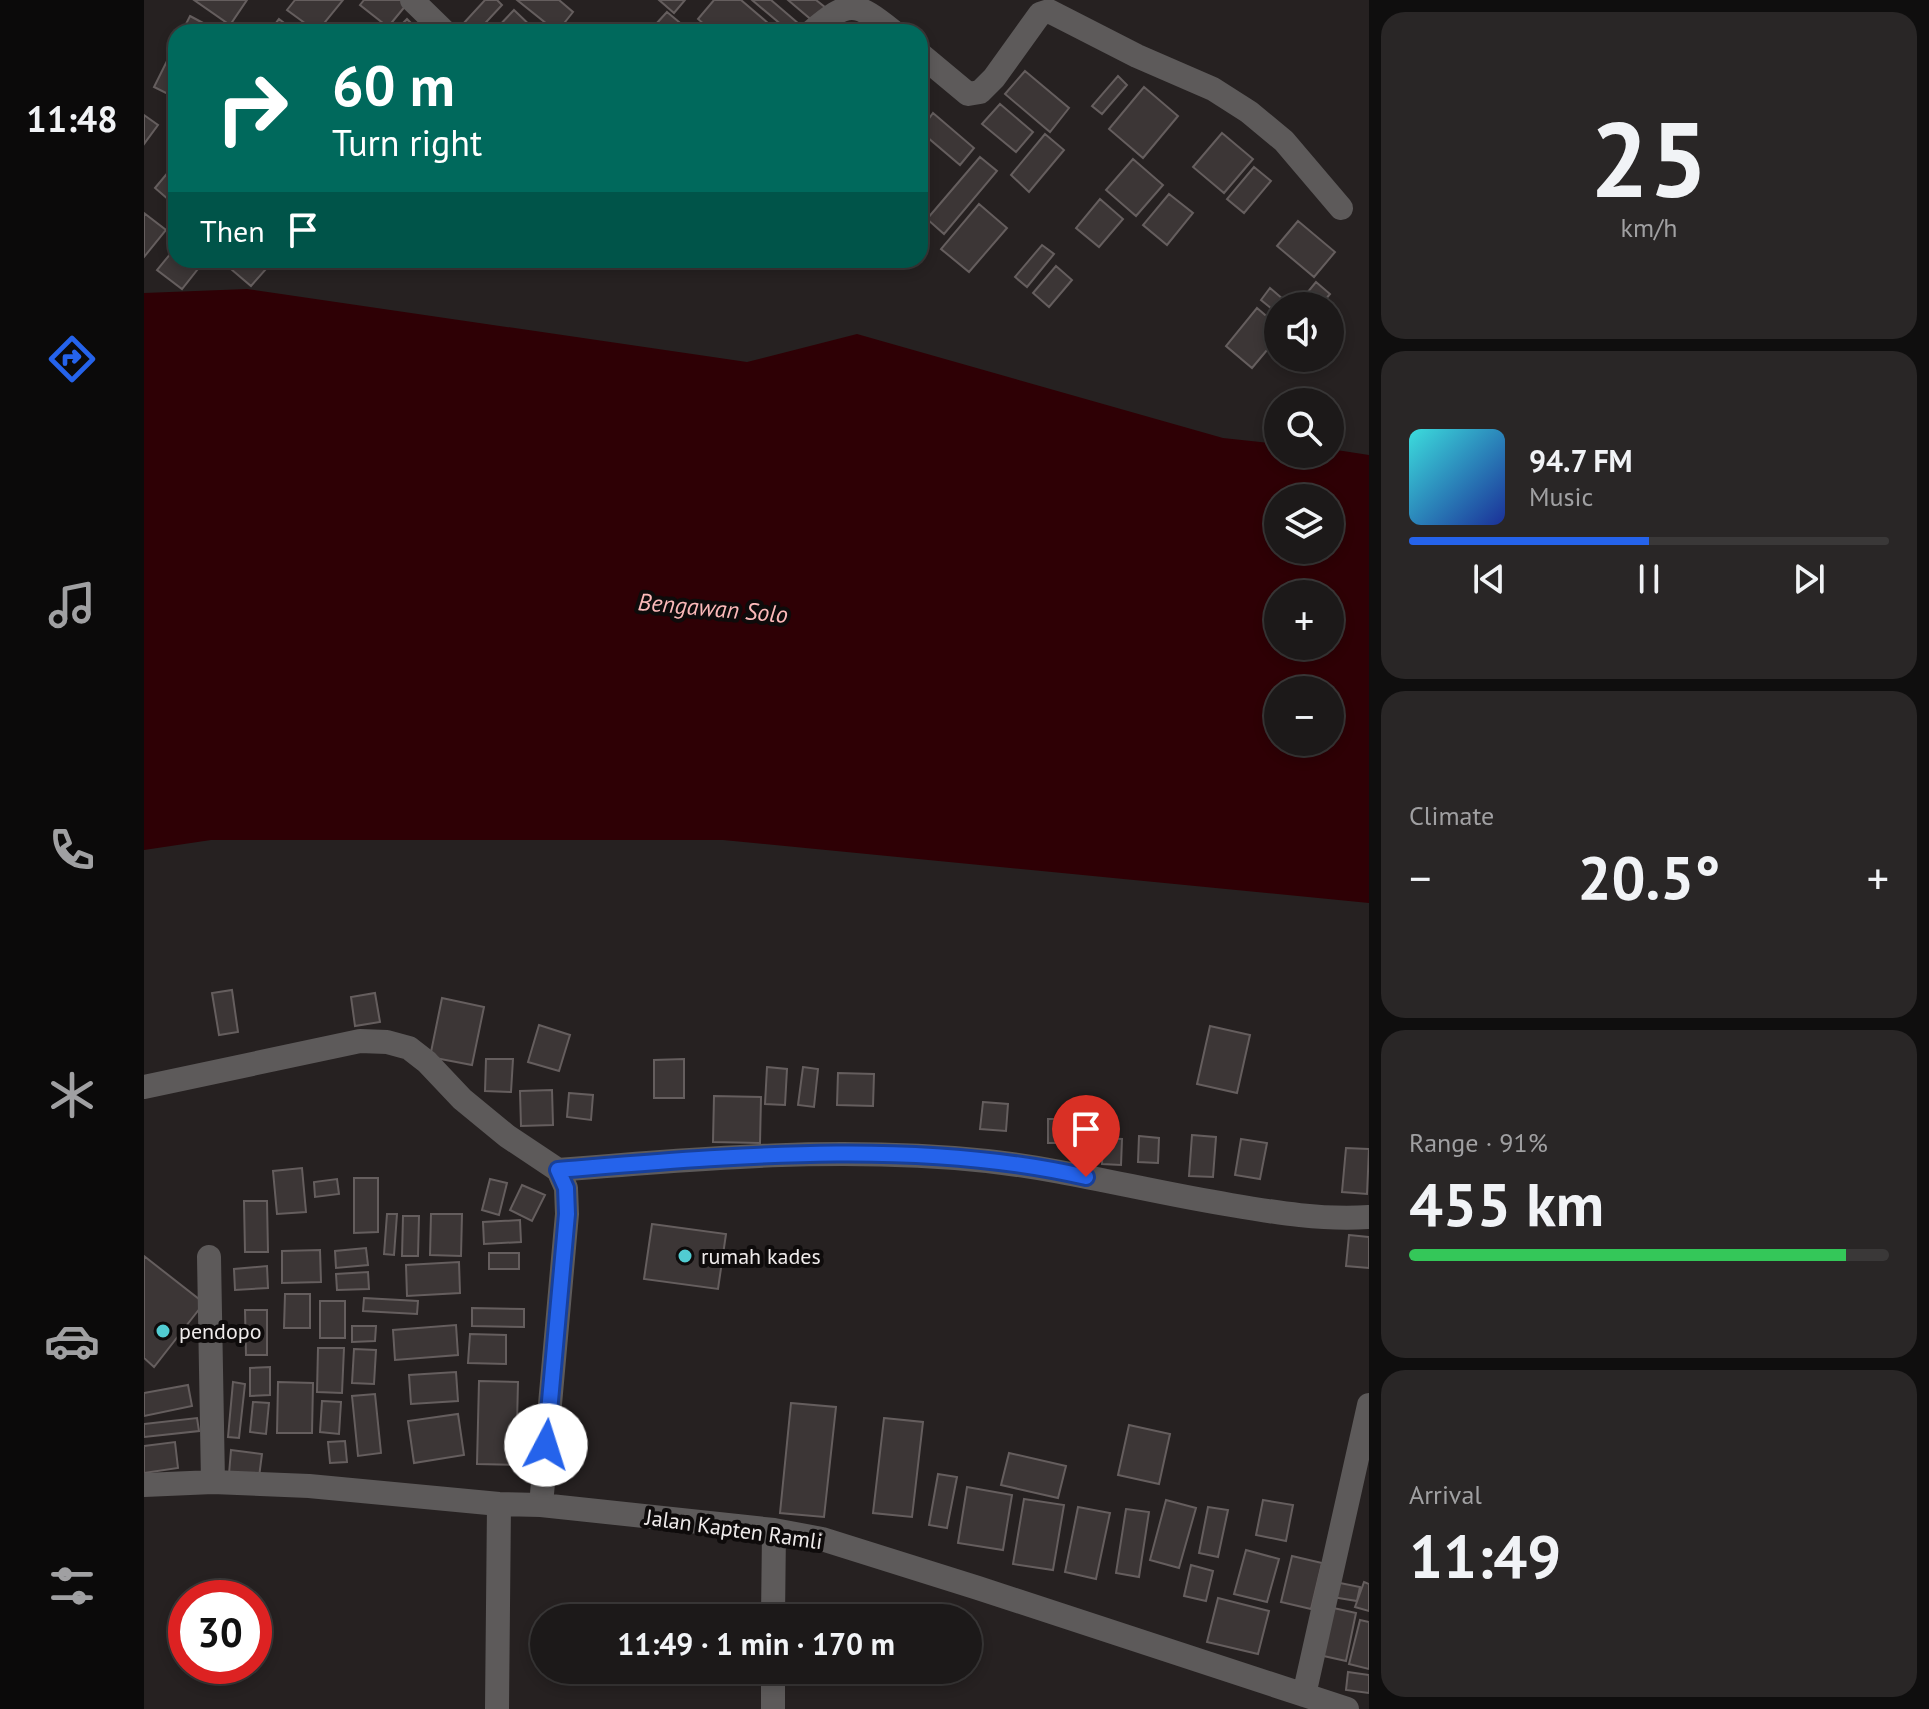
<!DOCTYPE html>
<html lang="en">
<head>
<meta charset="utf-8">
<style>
	body { margin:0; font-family:"PT Sans",sans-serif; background:#292626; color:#f1f3f6; height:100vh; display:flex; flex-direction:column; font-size:30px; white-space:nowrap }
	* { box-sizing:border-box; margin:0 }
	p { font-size:26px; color:#a0a0a2 }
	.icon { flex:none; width:44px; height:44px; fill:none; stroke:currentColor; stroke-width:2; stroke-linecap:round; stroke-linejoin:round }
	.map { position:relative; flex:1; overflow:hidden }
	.drawer { display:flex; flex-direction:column; gap:12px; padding:12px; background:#0f0e0e; width:560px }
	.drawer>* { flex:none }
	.banner { position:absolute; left:24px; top:24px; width:760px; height:244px; border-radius:24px; box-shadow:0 4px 12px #0003,0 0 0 2px #3a3838; background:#00695c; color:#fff; overflow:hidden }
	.buttons { position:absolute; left:1120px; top:292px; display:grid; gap:16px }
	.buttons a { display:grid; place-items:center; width:80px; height:80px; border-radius:50%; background:#1c1919; box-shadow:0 4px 12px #0003,0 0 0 2px #3a3838; font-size:40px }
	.speed { position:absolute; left:24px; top:1580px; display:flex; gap:16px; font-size:40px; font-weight:700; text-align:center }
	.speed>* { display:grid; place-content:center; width:104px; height:104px; border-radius:50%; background:#1c1919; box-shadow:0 4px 12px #0003,0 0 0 2px #3a3838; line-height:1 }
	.speed .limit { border:12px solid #d22; background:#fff; color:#111 }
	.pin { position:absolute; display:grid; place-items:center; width:68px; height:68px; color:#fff; margin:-82px -34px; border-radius:50% 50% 50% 0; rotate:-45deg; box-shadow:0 0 8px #0007 }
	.pin .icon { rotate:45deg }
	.me { position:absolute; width:88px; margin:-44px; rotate:5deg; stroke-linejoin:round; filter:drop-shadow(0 0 6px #0008) }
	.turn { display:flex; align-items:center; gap:28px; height:168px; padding:0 32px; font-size:36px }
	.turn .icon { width:104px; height:104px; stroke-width:2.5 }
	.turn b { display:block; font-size:56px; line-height:68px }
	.then { display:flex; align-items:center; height:76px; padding:0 32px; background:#0003; gap:16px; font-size:30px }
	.big { font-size:60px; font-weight:600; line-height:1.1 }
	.drawer .tile { flex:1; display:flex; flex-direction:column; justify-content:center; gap:12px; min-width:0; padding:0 28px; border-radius:24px; background:#292626 }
	.drawer .dial { align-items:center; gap:0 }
	.dial b { font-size:104px; line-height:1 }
	.song { display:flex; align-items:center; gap:24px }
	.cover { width:96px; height:96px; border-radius:12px; background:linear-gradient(135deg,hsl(180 70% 55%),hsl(230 70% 35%)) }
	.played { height:8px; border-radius:4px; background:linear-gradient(90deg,#2563eb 50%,#3a3838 50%) }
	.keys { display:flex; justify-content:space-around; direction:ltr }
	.heat { display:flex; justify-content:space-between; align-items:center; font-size:44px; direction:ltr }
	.charge { height:12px; border-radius:6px; background:linear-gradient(90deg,#34c759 91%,#3a3838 0) }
	.trip { position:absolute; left:386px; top:1604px; width:452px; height:80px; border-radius:40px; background:#1c1919; box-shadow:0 4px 12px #0003,0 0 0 2px #3a3838; font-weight:600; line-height:80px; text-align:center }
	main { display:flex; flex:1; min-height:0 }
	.dock { display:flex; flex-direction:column; width:144px; justify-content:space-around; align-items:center; background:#0b0a0a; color:#a0a0a2 }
	.dock .icon { width:56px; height:56px }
	.dock .active { color:#2563eb }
	.dock b { font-size:36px; color:#f1f3f6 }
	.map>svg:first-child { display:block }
	.water { fill:#2e0005; fill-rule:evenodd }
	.building { fill:#3c3636; stroke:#655e5e; stroke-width:2 }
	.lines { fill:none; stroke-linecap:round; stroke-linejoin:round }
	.minor { stroke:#5d5a5a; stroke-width:24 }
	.route-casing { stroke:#184099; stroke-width:20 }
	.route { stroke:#2563eb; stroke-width:14 }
	.poi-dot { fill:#51ccd2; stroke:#0e0b0b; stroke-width:3 }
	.labels { text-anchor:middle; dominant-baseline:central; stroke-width:8; stroke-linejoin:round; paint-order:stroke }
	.poi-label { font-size:22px; fill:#efebeb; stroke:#0e0b0b; text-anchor:start }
	.street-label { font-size:22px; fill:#efebeb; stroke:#0e0b0b }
	.water-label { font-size:24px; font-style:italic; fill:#fbb9b9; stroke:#0e0b0b }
</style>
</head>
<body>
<main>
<nav class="dock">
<b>11:48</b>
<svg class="icon active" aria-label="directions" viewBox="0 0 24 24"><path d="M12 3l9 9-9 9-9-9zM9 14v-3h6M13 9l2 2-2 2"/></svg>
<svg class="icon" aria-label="music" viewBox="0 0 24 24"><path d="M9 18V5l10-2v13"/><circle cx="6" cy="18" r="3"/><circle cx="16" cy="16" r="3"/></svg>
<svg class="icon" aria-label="phone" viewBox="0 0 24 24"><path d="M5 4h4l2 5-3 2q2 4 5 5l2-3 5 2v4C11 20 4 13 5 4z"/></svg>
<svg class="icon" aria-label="climate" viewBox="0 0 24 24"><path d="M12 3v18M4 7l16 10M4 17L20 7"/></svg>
<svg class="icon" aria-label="car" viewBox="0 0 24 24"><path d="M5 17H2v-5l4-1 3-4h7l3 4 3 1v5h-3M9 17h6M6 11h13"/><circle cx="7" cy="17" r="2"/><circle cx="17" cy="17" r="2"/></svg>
<svg class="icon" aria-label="filters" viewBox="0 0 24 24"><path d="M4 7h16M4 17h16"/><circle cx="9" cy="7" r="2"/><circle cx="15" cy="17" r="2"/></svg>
</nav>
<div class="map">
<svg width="1225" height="1709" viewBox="0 0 1225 1709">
	<rect width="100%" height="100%" fill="#262121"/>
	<!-- water -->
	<path class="water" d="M 103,289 L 603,362 L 713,334 L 1079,438 L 1134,444 L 1134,454 L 1186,454 L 1186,449 L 1225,455 L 1225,903 L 579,840 L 67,840 L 0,850 L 0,293 ZM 1134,498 L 1186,498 L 1186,550 L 1134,550 ZM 1134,594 L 1186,594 L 1186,646 L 1134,646 ZM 1134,690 L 1186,690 L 1186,742 L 1134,742 Z"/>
	<!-- building -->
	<path class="building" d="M 50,0 L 103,0 L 86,25 Z
		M 151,0 L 199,0 L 173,32 L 143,10 Z
		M 220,0 L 259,0 L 263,4 L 244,27 L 216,5 Z
		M 341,0 L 353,0 L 358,5 L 333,32 L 328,32 L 319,24 Z
		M 373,0 L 415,0 L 429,12 L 413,32 Z
		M 515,0 L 541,0 L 530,13 Z
		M 570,0 L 597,0 L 624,23 L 616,32 L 569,32 L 554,19 Z
		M 608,0 L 627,0 L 655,24 L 646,32 Z
		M 644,0 L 672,0 L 682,8 L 670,22 Z
		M 370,10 L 393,32 L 349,32 Z
		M 523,12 L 547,32 L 522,32 L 512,24 Z
		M 46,16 L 76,32 L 38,32 Z
		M 135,19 L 152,32 L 125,32 Z
		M 263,19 L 276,32 L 250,32 Z
		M 32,43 L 32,98 L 10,87 Z
		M 881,71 L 925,108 L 906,132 L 861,94 Z
		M 974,76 L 983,85 L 958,114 L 948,106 Z
		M 1000,87 L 1034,116 L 999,158 L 965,129 Z
		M 856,104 L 889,132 L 872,152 L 838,124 Z
		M 789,113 L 830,148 L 816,165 L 776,131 Z
		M 0,115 L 14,125 L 0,144 Z
		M 1078,133 L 1109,159 L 1080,193 L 1049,167 Z
		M 901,134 L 920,150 L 885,192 L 867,175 Z
		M 836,157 L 853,171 L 800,234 L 783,219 Z
		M 989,159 L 1019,185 L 992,216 L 962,190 Z
		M 31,164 L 32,164 L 32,206 L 11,188 Z
		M 1110,167 L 1127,181 L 1100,213 L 1083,199 Z
		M 1025,194 L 1049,213 L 1023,245 L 999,225 Z
		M 956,199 L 979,219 L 955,247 L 932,228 Z
		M 835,204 L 863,228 L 825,272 L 797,249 Z
		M 0,213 L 22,230 L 0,257 Z
		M 1154,221 L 1191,252 L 1170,277 L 1133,246 Z
		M 898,245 L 910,254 L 883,287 L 871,277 Z
		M 32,247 L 32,260 L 61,260 L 38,289 L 13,270 Z
		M 85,260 L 130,260 L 107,286 L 81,264 Z
		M 912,266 L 928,280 L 905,307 L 889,293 Z
		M 1172,282 L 1186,294 L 1176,306 L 1167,306 L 1158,299 Z
		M 1126,288 L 1147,306 L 1134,306 L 1134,314 L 1117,300 Z
		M 1113,308 L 1134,326 L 1134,337 L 1108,368 L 1082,346 Z
		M 88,990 L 94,1032 L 75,1035 L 68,993 Z
		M 231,993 L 236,1022 L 211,1026 L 207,997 Z
		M 298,998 L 340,1007 L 328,1065 L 286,1057 Z
		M 395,1025 L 426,1035 L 415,1071 L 384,1062 Z
		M 1066,1026 L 1106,1035 L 1093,1093 L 1053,1084 Z
		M 342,1059 L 369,1059 L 367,1092 L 341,1091 Z
		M 540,1059 L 540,1098 L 510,1098 L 510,1060 Z
		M 623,1067 L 643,1069 L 641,1105 L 621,1104 Z
		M 659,1067 L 674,1069 L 670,1107 L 654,1105 Z
		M 694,1073 L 730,1074 L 729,1106 L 693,1105 Z
		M 408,1090 L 409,1125 L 377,1126 L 376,1091 Z
		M 425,1093 L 449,1095 L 447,1120 L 423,1117 Z
		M 570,1096 L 617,1097 L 616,1143 L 569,1142 Z
		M 839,1102 L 864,1104 L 862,1131 L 836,1129 Z
		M 904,1119 L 921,1119 L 921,1143 L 904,1143 Z
		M 935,1123 L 952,1126 L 949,1145 L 932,1143 Z
		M 1048,1135 L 1072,1137 L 1069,1177 L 1045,1176 Z
		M 995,1136 L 1015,1138 L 1014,1163 L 994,1162 Z
		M 959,1138 L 978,1139 L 977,1165 L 958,1164 Z
		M 1097,1139 L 1123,1143 L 1116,1179 L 1091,1175 Z
		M 1202,1148 L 1225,1149 L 1223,1194 L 1198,1192 Z
		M 158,1168 L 162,1212 L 133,1214 L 129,1171 Z
		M 210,1178 L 234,1178 L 234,1232 L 210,1233 Z
		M 193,1179 L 195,1194 L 171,1197 L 170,1182 Z
		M 346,1179 L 363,1183 L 355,1215 L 338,1210 Z
		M 378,1185 L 401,1195 L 388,1221 L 366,1210 Z
		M 100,1201 L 123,1201 L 124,1252 L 101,1252 Z
		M 243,1214 L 253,1214 L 250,1255 L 240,1254 Z
		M 287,1214 L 318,1214 L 317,1256 L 286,1255 Z
		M 259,1216 L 275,1216 L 274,1256 L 258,1256 Z
		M 376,1220 L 377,1242 L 340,1244 L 339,1222 Z
		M 508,1224 L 582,1234 L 574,1289 L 500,1279 Z
		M 1205,1235 L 1225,1237 L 1225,1268 L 1202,1266 Z
		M 222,1248 L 224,1265 L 192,1268 L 191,1251 Z
		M 176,1250 L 177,1282 L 138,1283 L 138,1251 Z
		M 345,1253 L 375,1253 L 375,1269 L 345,1269 Z
		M 0,1256 L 60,1303 L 10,1367 L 0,1358 Z
		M 315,1262 L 316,1293 L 263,1296 L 262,1265 Z
		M 123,1266 L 124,1288 L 91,1290 L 90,1269 Z
		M 224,1272 L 225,1289 L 193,1290 L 192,1274 Z
		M 141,1294 L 166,1294 L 166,1328 L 140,1328 Z
		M 220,1298 L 274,1301 L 273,1314 L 219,1311 Z
		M 176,1301 L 201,1301 L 201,1338 L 176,1338 Z
		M 328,1308 L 380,1309 L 380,1327 L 328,1326 Z
		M 101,1310 L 123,1310 L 123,1355 L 102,1355 Z
		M 312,1325 L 314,1355 L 251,1360 L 249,1330 Z
		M 208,1326 L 232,1326 L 231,1341 L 208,1342 Z
		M 326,1334 L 362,1335 L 362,1364 L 324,1363 Z
		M 174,1348 L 200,1348 L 198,1393 L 173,1392 Z
		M 210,1349 L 232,1350 L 230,1384 L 208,1383 Z
		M 126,1367 L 126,1395 L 106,1396 L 106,1368 Z
		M 312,1372 L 314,1401 L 267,1404 L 265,1375 Z
		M 335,1381 L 374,1382 L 372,1465 L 333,1464 Z
		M 89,1382 L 101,1384 L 95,1438 L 84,1437 Z
		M 134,1382 L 169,1383 L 168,1433 L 133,1433 Z
		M 44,1385 L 48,1406 L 0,1416 L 0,1393 Z
		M 231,1394 L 237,1453 L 214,1456 L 208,1396 Z
		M 178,1401 L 197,1402 L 195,1434 L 176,1432 Z
		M 109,1402 L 125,1403 L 122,1434 L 106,1432 Z
		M 647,1403 L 692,1407 L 680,1517 L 636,1513 Z
		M 314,1414 L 320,1455 L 270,1463 L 264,1421 Z
		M 53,1418 L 55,1431 L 0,1437 L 0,1424 Z
		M 740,1418 L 779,1422 L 768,1517 L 729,1513 Z
		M 985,1425 L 1026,1434 L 1015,1484 L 974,1475 Z
		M 201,1441 L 203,1462 L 186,1463 L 184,1442 Z
		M 31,1442 L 34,1468 L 0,1473 L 0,1446 Z
		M 87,1450 L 118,1454 L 115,1477 L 85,1474 Z
		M 865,1453 L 922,1466 L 914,1498 L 857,1485 Z
		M 794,1474 L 813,1477 L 803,1528 L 785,1525 Z
		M 823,1487 L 868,1495 L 859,1550 L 814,1543 Z
		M 880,1499 L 920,1505 L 909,1570 L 869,1564 Z
		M 1022,1500 L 1052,1508 L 1035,1568 L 1006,1560 Z
		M 1119,1500 L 1149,1505 L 1142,1541 L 1112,1535 Z
		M 934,1507 L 966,1513 L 952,1579 L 921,1572 Z
		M 1064,1507 L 1084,1510 L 1074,1557 L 1055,1553 Z
		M 982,1509 L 1005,1512 L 995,1577 L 972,1573 Z
		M 1102,1550 L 1135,1559 L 1123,1602 L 1090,1594 Z
		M 1148,1556 L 1178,1563 L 1167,1609 L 1137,1602 Z
		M 1047,1565 L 1069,1571 L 1062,1601 L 1040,1596 Z
		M 1191,1582 L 1216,1587 L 1213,1601 L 1188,1597 Z
		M 1220,1582 L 1225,1584 L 1225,1611 L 1211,1607 Z
		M 1074,1598 L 1125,1611 L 1114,1654 L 1063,1642 Z
		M 1185,1607 L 1212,1613 L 1202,1661 L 1175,1655 Z
		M 1216,1620 L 1225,1622 L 1225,1669 L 1205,1664 Z
		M 1204,1672 L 1225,1675 L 1225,1693 L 1202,1690 Z"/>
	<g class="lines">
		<!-- minor -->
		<path class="minor" d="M 268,0 L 301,32
			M 667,32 C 705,0 710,0 750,32
			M 776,54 L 824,94 L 836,92 L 850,78 L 896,14 L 905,11 L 993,56 L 1069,89 L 1105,112 L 1140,141 L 1197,208
			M 0,1087 L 216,1041 L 243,1042 L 265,1048 L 283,1062 L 318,1099 L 363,1136 L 414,1170 L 422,1188 L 423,1214 L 397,1505
			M 414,1170 C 557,1158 700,1146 843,1161 C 925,1170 1005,1192 1087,1205 C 1134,1213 1178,1220 1225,1217
			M 65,1257 L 69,1482
			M 0,1485 L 69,1482 L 165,1486 L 355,1504 L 397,1505 L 630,1530 L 678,1539 L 834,1588 L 1203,1709
			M 629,1618 L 630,1530
			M 1160,1695 L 1225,1405
			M 353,1709 L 355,1504
			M 629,1709 L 629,1670"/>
	</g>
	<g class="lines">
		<defs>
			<path id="route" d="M 402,1445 L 423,1214 L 422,1188 L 414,1170 C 587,1156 772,1138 942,1177"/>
		</defs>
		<!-- route casing -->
		<use href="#route" class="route-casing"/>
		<!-- route -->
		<use href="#route" class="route"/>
	</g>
	<!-- markers -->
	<g class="poi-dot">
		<circle cx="541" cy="1256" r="8"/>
		<circle cx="19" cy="1331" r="8"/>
	</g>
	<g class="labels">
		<!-- poi labels -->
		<g class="poi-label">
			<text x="557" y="1256">rumah kades</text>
			<text x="35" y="1331">pendopo</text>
		</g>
		<!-- street labels -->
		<g class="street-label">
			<text transform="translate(590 1529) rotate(8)">Jalan Kapten Ramli</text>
		</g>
		<!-- water labels -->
		<g class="water-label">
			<text transform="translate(569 608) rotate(5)">Bengawan Solo</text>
		</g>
	</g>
</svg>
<div class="buttons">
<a><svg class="icon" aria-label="sound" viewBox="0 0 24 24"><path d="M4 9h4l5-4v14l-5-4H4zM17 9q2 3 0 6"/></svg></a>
<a><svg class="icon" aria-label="search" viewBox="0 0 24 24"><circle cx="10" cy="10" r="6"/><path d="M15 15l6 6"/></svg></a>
<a><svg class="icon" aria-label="layers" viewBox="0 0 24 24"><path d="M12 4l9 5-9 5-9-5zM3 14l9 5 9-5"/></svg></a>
<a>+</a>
<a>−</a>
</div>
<div class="speed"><div class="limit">30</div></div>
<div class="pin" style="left:942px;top:1177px;background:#d93025"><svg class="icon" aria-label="arrive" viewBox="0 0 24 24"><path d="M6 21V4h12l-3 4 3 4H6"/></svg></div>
<svg class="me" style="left:402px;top:1445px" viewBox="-20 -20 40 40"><circle r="19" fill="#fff"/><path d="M0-13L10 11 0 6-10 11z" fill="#2563eb"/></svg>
<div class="trip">11:49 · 1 min · 170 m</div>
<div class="banner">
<div class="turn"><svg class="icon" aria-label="right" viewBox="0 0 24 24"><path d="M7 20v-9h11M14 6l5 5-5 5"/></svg><div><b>60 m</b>Turn right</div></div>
<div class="then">Then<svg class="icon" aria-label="arrive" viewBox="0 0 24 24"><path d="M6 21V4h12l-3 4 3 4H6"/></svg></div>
</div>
</div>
<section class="drawer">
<div class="tile dial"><b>25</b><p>km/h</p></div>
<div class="tile">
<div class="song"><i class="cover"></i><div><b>94.7 FM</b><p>Music</p></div></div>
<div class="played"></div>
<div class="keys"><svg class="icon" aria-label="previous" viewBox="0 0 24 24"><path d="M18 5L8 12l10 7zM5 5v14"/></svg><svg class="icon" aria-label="pause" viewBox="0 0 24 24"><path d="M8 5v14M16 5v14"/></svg><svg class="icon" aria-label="next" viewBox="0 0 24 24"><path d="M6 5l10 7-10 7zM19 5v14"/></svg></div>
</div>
<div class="tile"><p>Climate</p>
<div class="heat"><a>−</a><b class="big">20.5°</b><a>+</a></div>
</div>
<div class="tile"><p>Range · 91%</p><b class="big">455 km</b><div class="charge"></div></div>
<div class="tile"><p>Arrival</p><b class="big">11:49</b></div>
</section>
</main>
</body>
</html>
